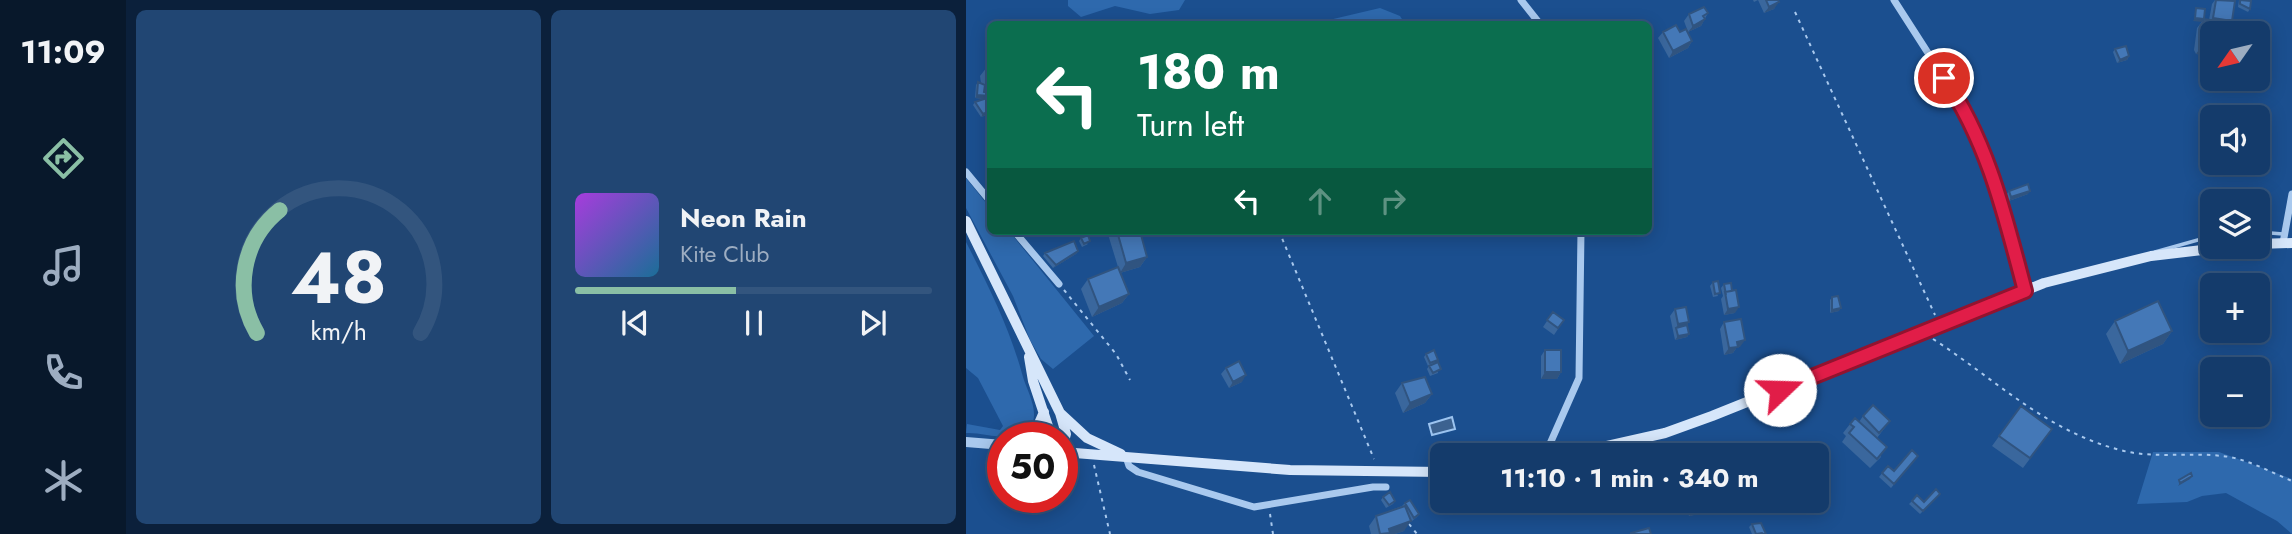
<!DOCTYPE html>
<html lang="en">
<head>
<meta charset="utf-8">
<style>
	body { margin:0; font-family:Jost,sans-serif; background:#214673; color:#f1f3f6; height:100vh; display:flex; flex-direction:column; font-size:26px; white-space:nowrap }
	* { box-sizing:border-box; margin:0 }
	p { font-size:23px; color:#9dadc1 }
	.icon { flex:none; width:38px; height:38px; fill:none; stroke:currentColor; stroke-width:2; stroke-linecap:round; stroke-linejoin:round }
	.map { position:relative; flex:1; overflow:hidden }
	.drawer { display:flex; flex-direction:column; gap:10px; padding:10px; background:#0b203b; width:840px }
	.drawer>* { flex:none }
	.hud { position:absolute; left:21px; top:21px; width:665px; height:214px; border-radius:10px; box-shadow:0 4px 18px #0003,0 0 0 2px #33557e; background:#0b6e4f; color:#fff; overflow:hidden }
	.needle { width:46px; rotate:236deg }
	.tools { position:absolute; left:1234px; top:21px; display:grid; gap:14px }
	.tools a { display:grid; place-items:center; width:70px; height:70px; border-radius:10px; background:#143b6b; box-shadow:0 4px 18px #0003,0 0 0 2px #33557e; font-size:35px }
	.speed { position:absolute; left:21px; top:422px; display:flex; gap:14px; font-size:35px; font-weight:700; text-align:center }
	.speed>* { display:grid; place-content:center; width:91px; height:91px; border-radius:50%; background:#143b6b; box-shadow:0 4px 18px #0003,0 0 0 2px #33557e; line-height:1 }
	.speed .limit { border:10px solid #d22; background:#fff; color:#111 }
	.pin { position:absolute; display:grid; place-items:center; width:60px; height:60px; color:#fff; margin:-30px; border:4px solid #fff; border-radius:50%; box-shadow:0 2px 7px #0007 }
	.me { position:absolute; width:77px; margin:-38px; rotate:69deg; stroke-linejoin:round; filter:drop-shadow(0 0 5px #0008) }
	.turn { display:flex; align-items:center; gap:24px; height:147px; padding:0 35px; font-size:32px }
	.turn .icon { width:91px; height:91px; stroke-width:2.5 }
	.turn b { display:block; font-size:49px; line-height:60px }
	.lanes { display:flex; align-items:center; height:66px; padding:0 35px; background:#0003; justify-content:center; gap:35px; direction:ltr }
	.lanes .off { opacity:.35 }
	.drawer .tile { flex:1; display:flex; flex-direction:column; justify-content:center; gap:10px; min-width:0; padding:0 24px; border-radius:10px; background:#214673 }
	.drawer .dial { align-items:center; gap:0 }
	.dial svg { height:182px; overflow:visible; fill:none; stroke:#33557e; stroke-width:7; stroke-linecap:round; text-anchor:middle }
	.dial text { fill:#f1f3f6; stroke:none }
	.song { display:flex; align-items:center; gap:21px }
	.cover { width:84px; height:84px; border-radius:10px; background:linear-gradient(135deg,hsl(280 70% 55%),hsl(200 70% 35%)) }
	.played { height:7px; border-radius:4px; background:linear-gradient(90deg,#8abfa5 45%,#33557e 45%) }
	.keys { display:flex; justify-content:space-around; direction:ltr }
	.drawer .tiles { flex:1; display:grid; gap:10px; grid-template-columns:repeat(2,1fr) }
	.trip { position:absolute; left:464px; top:443px; width:399px; height:70px; border-radius:10px; background:#143b6b; box-shadow:0 4px 18px #0003,0 0 0 2px #33557e; font-weight:700; line-height:70px; text-align:center }
	main { display:flex; flex:1; min-height:0 }
	.tabs { display:flex; flex-direction:column; width:126px; justify-content:space-around; align-items:center; background:#08182b; color:#9dadc1 }
	.tabs .icon { width:49px; height:49px }
	.tabs .current { color:#8abfa5 }
	.tabs b { font-size:32px; color:#f1f3f6 }
	.map>svg:first-child { display:block }
	.green { fill:#2e69ad }
	.water { fill:#3c6290; stroke:#9cc4f0; stroke-width:2 }
	.lines { fill:none; stroke-linecap:round; stroke-linejoin:round }
	.path { stroke:#a9c9ee; stroke-width:2; stroke-dasharray:3.5 5; stroke-linecap:butt }
	.service { stroke:#a9c9ee; stroke-width:3.5 }
	.minor { stroke:#a9c9ee; stroke-width:7 }
	.tertiary { stroke:#a9c9ee; stroke-width:10 }
	.secondary { stroke:#d6e6fa; stroke-width:10 }
	.wall { fill:#3a679d }
	.shaded-wall { fill:#305480 }
	.building { fill:#4478b7; stroke:#305480; stroke-width:2 }
	.route-casing { stroke:#92132f; stroke-width:18 }
	.route { stroke:#e11d48; stroke-width:12 }
</style>
</head>
<body>
<main>
<nav class="tabs">
<b>11:09</b>
<svg class="icon current" aria-label="directions" viewBox="0 0 24 24"><path d="M12 3l9 9-9 9-9-9zM9 14v-3h6M13 9l2 2-2 2"/></svg>
<svg class="icon" aria-label="music" viewBox="0 0 24 24"><path d="M9 18V5l10-2v13"/><circle cx="6" cy="18" r="3"/><circle cx="16" cy="16" r="3"/></svg>
<svg class="icon" aria-label="phone" viewBox="0 0 24 24"><path d="M5 4h4l2 5-3 2q2 4 5 5l2-3 5 2v4C11 20 4 13 5 4z"/></svg>
<svg class="icon" aria-label="climate" viewBox="0 0 24 24"><path d="M12 3v18M4 7l16 10M4 17L20 7"/></svg>
</nav>
<section class="drawer">
<div class="tiles">
<div class="tile dial"><svg viewBox="0 0 100 80">
<path d="M14 69A42 42 0 1 1 86 69"/>
<path d="M14 69A42 42 0 0 1 24 15" stroke="#8abfa5"/>
<text x="50" y="56" font-size="32" font-weight="700">48</text>
<text x="50" y="72" font-size="11">km/h</text>
</svg></div>
<div class="tile">
<div class="song"><i class="cover"></i><div><b>Neon Rain</b><p>Kite Club</p></div></div>
<div class="played"></div>
<div class="keys"><svg class="icon" aria-label="previous" viewBox="0 0 24 24"><path d="M18 5L8 12l10 7zM5 5v14"/></svg><svg class="icon" aria-label="pause" viewBox="0 0 24 24"><path d="M8 5v14M16 5v14"/></svg><svg class="icon" aria-label="next" viewBox="0 0 24 24"><path d="M6 5l10 7-10 7zM19 5v14"/></svg></div>
</div>
</div>
</section>
<div class="map">
<svg width="1326" height="534" viewBox="0 0 1326 534">
	<rect width="100%" height="100%" fill="#1b4f8f"/>
	<!-- green -->
	<path class="green" d="M 102,0 L 219,0 L 213,10 L 184,14 L 149,6 L 115,17 L 102,6 Z
		M 414,8 L 434,16 L 439,24 L 346,24 Z
		M 0,178 L 24,208 L 24,231 L 43,231 L 128,336 L 87,369 L 75,359 L 64,340 L 47,296 L 0,208 Z
		M 0,242 C 23,287 44,329 57,377 C 62,394 78,418 59,432 C 44,443 17,432 0,433 L 1,424 L 34,430 L 37,426 L 12,378 L 0,368 Z
		M 1187,452 L 1253,452 L 1326,479 L 1326,534 L 1311,521 L 1260,493 L 1236,496 L 1221,502 L 1171,504 Z"/>
	<!-- water -->
	<path class="water" d="M 486,417 L 489,429 L 466,435 L 463,424 Z"/>
	<g class="lines">
		<!-- path -->
		<path class="path" d="M 829,12 L 969,315
			M 313,231 L 408,459
			M 98,290 L 150,354 L 164,380
			M 967,339 C 1029,379 1080,431 1154,450 C 1187,459 1222,452 1256,456 C 1280,458 1304,472 1326,481
			M 128,465 L 144,534
			M 304,514 L 307,534
			M 443,524 L 451,534"/>
		<!-- service -->
		<path class="service" d="M 1292,232 L 1317,234
			M 1189,252 L 1246,236"/>
		<!-- minor -->
		<path class="minor" d="M 555,0 L 574,24
			M 928,0 L 1007,123 L 1019,151 L 1059,291
			M 0,172 L 24,201
			M 48,231 L 93,284
			M 1317,243 L 1326,194
			M 579,455 L 613,378 L 615,231
			M 160,457 L 163,466 L 172,472 L 288,507 L 407,487 L 420,487"/>
		<!-- tertiary -->
		<path class="tertiary" d="M 0,442 L 37,445"/>
		<!-- secondary -->
		<path class="secondary" d="M 0,221 L 94,413 L 100,434 L 96,448
			M 1292,244 L 1326,243
			M 63,357 L 67,381 L 86,438
			M 94,413 L 121,438 L 155,454
			M 61,438 L 71,428 L 78,412
			M 96,452 L 324,470 L 476,472
			M 601,455 L 699,433 L 746,416 L 1078,283 L 1185,256 L 1262,247"/>
	</g>
	<!-- wall -->
	<path class="wall" d="M 787,0 L 812,0 L 808,9 L 798,13 L 792,0 L 788,2 Z
		M 1249,0 L 1267,0 L 1266,21 L 1261,27 L 1257,27 L 1246,33 L 1246,54 L 1240,53 L 1238,55 L 1230,54 L 1228,50 L 1231,28 L 1238,19 L 1243,20 L 1246,4 Z
		M 1273,0 L 1280,0 L 1284,9 L 1282,12 L 1272,7 Z
		M 742,13 L 735,26 L 722,32 L 718,21 L 723,14 Z
		M 697,32 L 714,32 L 726,41 L 722,48 L 703,58 L 692,38 Z
		M 1149,49 L 1163,56 L 1161,60 L 1151,63 L 1147,52 Z
		M 21,67 L 24,67 L 22,100 L 24,114 L 15,117 L 7,105 L 9,102 L 18,99 L 9,98 L 10,85 L 12,82 L 15,83 L 14,76 Z
		M 1043,191 L 1062,194 L 1043,201 L 1041,194 Z
		M 141,231 L 174,231 L 181,257 L 174,267 L 154,273 L 163,294 L 156,303 L 126,317 L 115,289 L 122,279 L 152,267 Z
		M 115,238 L 122,244 L 116,247 L 113,241 Z
		M 112,251 L 110,254 L 87,268 L 77,256 L 79,253 Z
		M 747,282 L 752,296 L 747,297 L 744,286 Z
		M 758,284 L 769,313 L 758,315 L 755,299 L 757,296 L 755,288 Z
		M 866,297 L 873,311 L 864,313 L 864,300 Z
		M 709,309 L 721,325 L 723,334 L 721,337 L 709,340 L 704,316 Z
		M 587,312 L 598,320 L 588,335 L 577,327 Z
		M 1149,321 L 1206,331 L 1197,344 L 1154,364 L 1140,334 Z
		M 758,322 L 774,347 L 771,347 L 767,353 L 758,355 L 754,329 Z
		M 579,350 L 595,372 L 591,379 L 575,379 L 575,356 Z
		M 460,354 L 470,363 L 472,373 L 464,376 L 461,369 L 463,366 L 466,364 L 462,366 L 458,357 Z
		M 260,368 L 276,382 L 263,388 L 255,374 Z
		M 436,383 L 466,394 L 459,403 L 437,413 L 429,393 Z
		M 1055,406 L 1086,429 L 1057,468 L 1026,446 Z
		M 897,416 L 924,421 L 911,438 L 915,457 L 904,468 L 876,442 L 880,436 L 877,433 L 884,424 L 893,422 Z
		M 950,459 L 925,488 L 913,477 L 922,466 L 928,471 Z
		M 974,494 L 954,514 L 943,504 L 946,501 L 958,502 Z
		M 417,497 L 429,501 L 427,504 L 420,508 L 415,500 Z
		M 723,500 L 747,500 L 748,506 L 743,512 L 723,516 L 720,504 Z
		M 439,503 L 453,514 L 451,517 L 446,521 L 443,517 L 438,531 L 429,534 L 405,534 L 403,526 L 410,516 L 436,506 Z
		M 786,524 L 800,534 L 786,534 L 783,527 Z"/>
	<!-- shaded-wall -->
	<path class="shaded-wall" d="M 813,2 L 808,9 L 798,13 L 803,7 Z
		M 1229,18 L 1238,19 L 1236,22 L 1227,21 Z
		M 1247,18 L 1266,21 L 1261,27 L 1243,24 Z
		M 739,19 L 735,26 L 722,32 L 727,26 Z
		M 726,41 L 722,48 L 703,58 L 707,51 Z
		M 1246,43 L 1246,54 L 1240,53 L 1238,55 L 1230,54 L 1237,44 Z
		M 1163,56 L 1161,60 L 1151,63 L 1154,60 Z
		M 22,86 L 24,86 L 24,96 L 16,95 Z
		M 11,95 L 24,96 L 24,100 L 9,98 Z
		M 24,111 L 24,114 L 15,117 L 17,114 Z
		M 1064,191 L 1062,194 L 1043,201 L 1045,197 Z
		M 112,251 L 110,254 L 87,268 L 90,265 Z
		M 181,257 L 174,267 L 154,273 L 160,263 Z
		M 163,294 L 156,303 L 126,317 L 133,307 Z
		M 773,307 L 769,313 L 758,315 L 762,309 Z
		M 875,308 L 873,311 L 864,313 L 866,310 Z
		M 723,322 L 719,329 L 710,328 L 712,324 Z
		M 1206,331 L 1197,344 L 1154,364 L 1162,351 Z
		M 723,334 L 721,337 L 709,340 L 712,336 Z
		M 779,340 L 774,347 L 771,347 L 767,353 L 758,355 L 763,348 L 771,342 Z
		M 579,372 L 595,372 L 591,379 L 575,379 Z
		M 280,375 L 276,382 L 263,388 L 267,382 Z
		M 466,394 L 459,403 L 437,413 L 444,403 Z
		M 1226,476 L 1224,479 L 1212,486 L 1214,483 Z
		M 793,501 L 791,504 L 783,506 L 785,502 Z
		M 748,506 L 743,512 L 723,516 L 725,513 L 731,512 L 733,509 Z
		M 445,521 L 438,531 L 429,534 L 420,534 L 423,529 Z"/>
	<!-- building -->
	<path class="building" d="M 800,0 L 812,0 L 813,2 L 803,7 Z
		M 1250,0 L 1269,1 L 1266,21 L 1247,18 Z
		M 1274,0 L 1285,1 L 1284,9 L 1274,4 Z
		M 738,7 L 742,13 L 737,16 L 739,19 L 727,26 L 723,14 Z
		M 1230,8 L 1239,9 L 1238,19 L 1229,18 Z
		M 1238,19 L 1257,22 L 1256,29 L 1259,29 L 1258,33 L 1246,33 L 1245,45 L 1237,44 L 1234,40 Z
		M 710,25 L 714,32 L 720,29 L 726,41 L 707,51 L 697,32 Z
		M 1160,46 L 1163,56 L 1154,60 L 1149,49 Z
		M 21,67 L 24,67 L 24,86 L 22,86 Z
		M 12,82 L 19,85 L 18,92 L 24,93 L 24,96 L 11,95 Z
		M 21,98 L 24,103 L 24,111 L 17,114 L 9,102 Z
		M 1062,184 L 1064,191 L 1045,197 L 1043,191 Z
		M 151,231 L 174,231 L 181,257 L 160,263 Z
		M 122,235 L 124,241 L 118,244 L 115,238 Z
		M 108,241 L 112,251 L 90,265 L 79,253 Z
		M 152,267 L 163,294 L 133,307 L 122,279 Z
		M 752,281 L 754,293 L 749,294 L 747,282 Z
		M 765,283 L 766,291 L 759,292 L 760,295 L 758,284 Z
		M 770,290 L 773,307 L 762,309 L 759,292 Z
		M 872,296 L 875,308 L 866,310 L 866,297 Z
		M 1192,301 L 1206,331 L 1162,351 L 1149,321 Z
		M 720,307 L 723,322 L 712,324 L 709,309 Z
		M 587,312 L 598,320 L 592,328 L 581,320 Z
		M 775,319 L 779,340 L 771,342 L 772,347 L 763,348 L 758,322 Z
		M 721,325 L 723,334 L 712,336 L 710,328 Z
		M 468,350 L 472,360 L 464,363 L 460,354 Z
		M 579,350 L 595,350 L 595,372 L 579,372 Z
		M 273,361 L 280,375 L 267,382 L 260,368 Z
		M 472,362 L 475,369 L 467,373 L 463,366 Z
		M 459,377 L 466,394 L 444,403 L 436,383 Z
		M 907,405 L 924,421 L 913,433 L 897,416 Z
		M 1055,406 L 1086,429 L 1064,458 L 1033,436 Z
		M 889,418 L 921,447 L 911,459 L 883,433 L 888,427 L 884,424 Z
		M 946,450 L 952,456 L 928,484 L 916,473 L 922,466 L 928,471 Z
		M 1225,473 L 1226,476 L 1214,483 L 1213,480 Z
		M 970,489 L 974,494 L 957,511 L 946,501 L 951,495 L 958,502 Z
		M 424,492 L 429,501 L 423,505 L 417,497 Z
		M 444,500 L 453,514 L 448,518 L 439,503 Z
		M 728,500 L 731,512 L 725,513 L 722,501 Z
		M 731,500 L 747,500 L 748,506 L 733,509 Z
		M 439,506 L 445,521 L 423,529 L 424,533 L 414,534 L 410,516 Z
		M 795,523 L 800,534 L 797,534 L 796,533 L 790,534 L 786,524 Z
		M 683,528 L 685,534 L 665,534 L 665,533 Z"/>
	<g class="lines">
		<defs>
			<path id="route" d="M 814,390 L 1059,291 C 1039,216 1022,142 978,78"/>
		</defs>
		<!-- route casing -->
		<use href="#route" class="route-casing"/>
		<!-- route -->
		<use href="#route" class="route"/>
	</g>
</svg>
<div class="tools">
<a><svg class="needle" viewBox="-14 -14 28 28"><path d="M0-13l5 13h-10z" fill="#e53935"/><path d="M0 13l5-13h-10z" fill="#9dadc1"/></svg></a>
<a><svg class="icon" aria-label="sound" viewBox="0 0 24 24"><path d="M4 9h4l5-4v14l-5-4H4zM17 9q2 3 0 6"/></svg></a>
<a><svg class="icon" aria-label="layers" viewBox="0 0 24 24"><path d="M12 4l9 5-9 5-9-5zM3 14l9 5 9-5"/></svg></a>
<a>+</a>
<a>−</a>
</div>
<div class="speed"><div class="limit">50</div></div>
<div class="pin" style="left:978px;top:78px;background:#d93025"><svg class="icon" aria-label="arrive" viewBox="0 0 24 24"><path d="M6 21V4h12l-3 4 3 4H6"/></svg></div>
<svg class="me" style="left:814px;top:390px" viewBox="-20 -20 40 40"><circle r="19" fill="#fff"/><path d="M0-13L10 11 0 6-10 11z" fill="#e11d48"/></svg>
<div class="trip">11:10 · 1 min · 340 m</div>
<div class="hud">
<div class="turn"><svg class="icon" aria-label="left" viewBox="0 0 24 24"><path d="M17 20v-9H6M10 6l-5 5 5 5"/></svg><div><b>180 m</b>Turn left</div></div>
<div class="lanes"><svg class="icon" aria-label="left" viewBox="0 0 24 24"><path d="M17 20v-9H6M10 6l-5 5 5 5"/></svg><svg class="icon off" aria-label="ahead" viewBox="0 0 24 24"><path d="M12 20V5M6 11l6-6 6 6"/></svg><svg class="icon off" aria-label="right" viewBox="0 0 24 24"><path d="M7 20v-9h11M14 6l5 5-5 5"/></svg></div>
</div>
</div>
</main>
</body>
</html>
